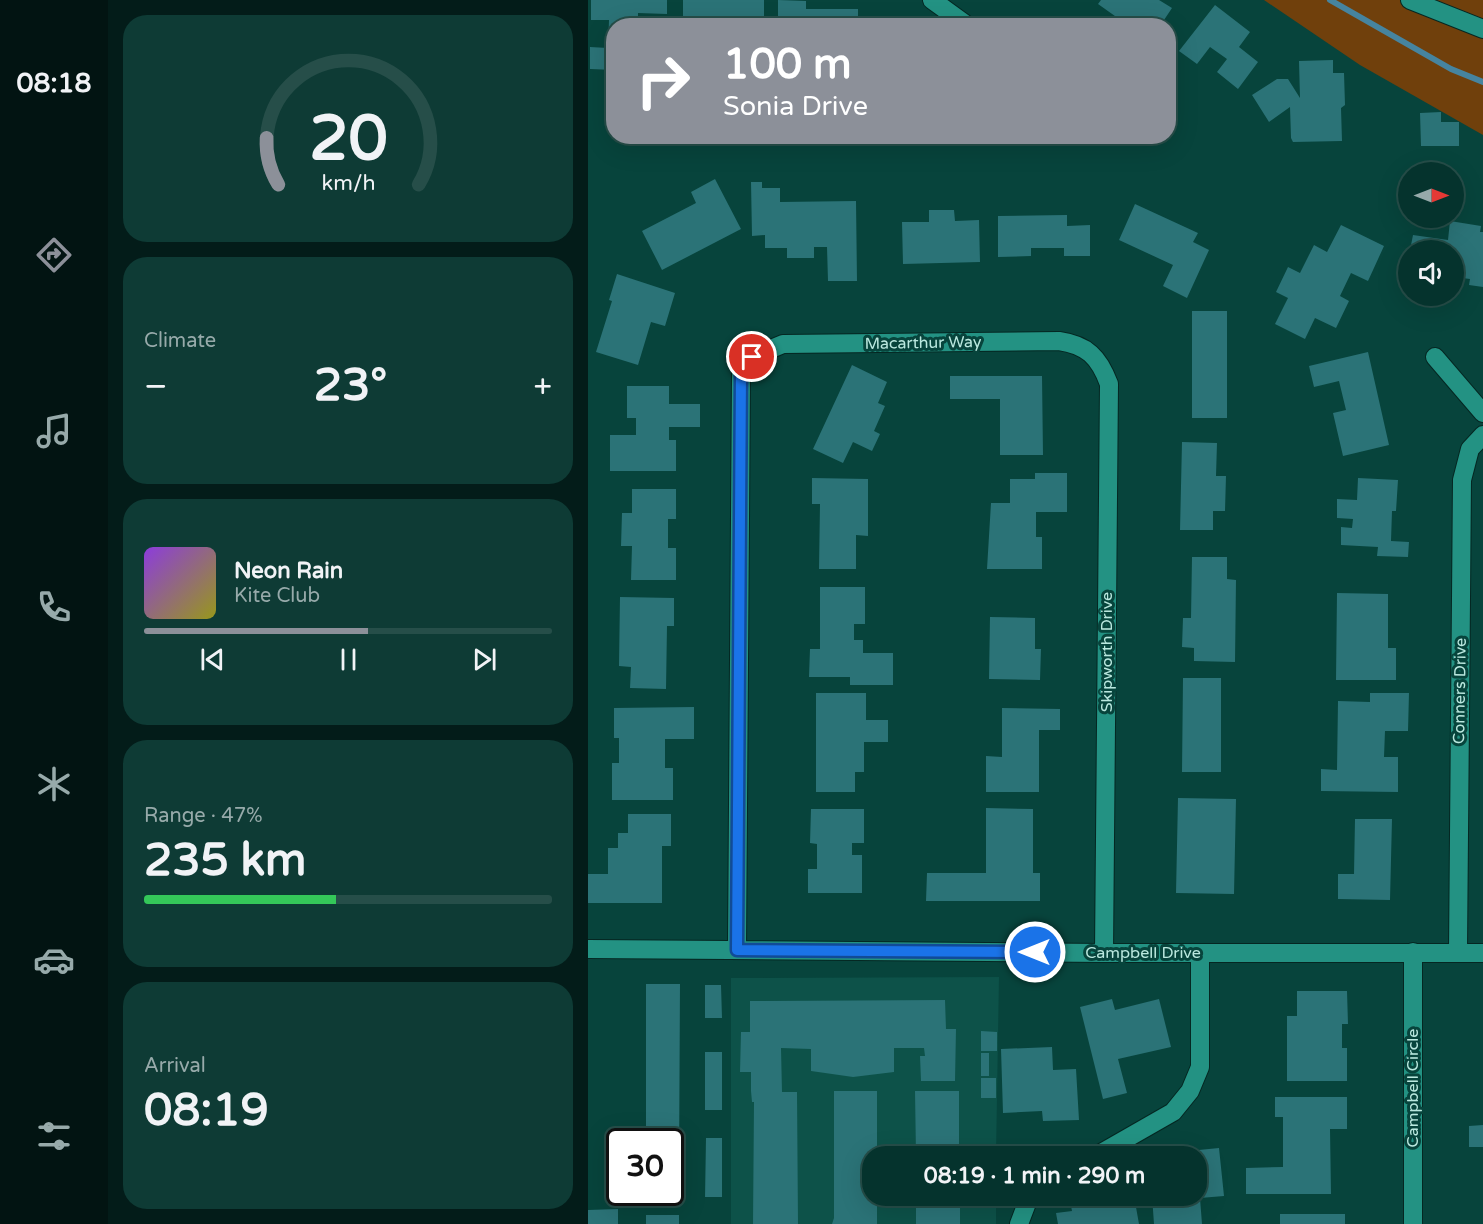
<!DOCTYPE html>
<html lang="en">
<head>
<meta charset="utf-8">
<style>
	body { margin:0; font-family:"Varela Round",sans-serif; background:#0e3b35; color:#f1f3f6; height:100vh; display:flex; flex-direction:column; font-size:22px; white-space:nowrap }
	* { box-sizing:border-box; margin:0 }
	p { font-size:20px; color:#97aaaa }
	.icon { flex:none; width:33px; height:33px; fill:none; stroke:currentColor; stroke-width:2; stroke-linecap:round; stroke-linejoin:round }
	.map { position:relative; flex:1; overflow:hidden }
	.drawer { display:flex; flex-direction:column; gap:15px; padding:15px; background:#031c19; width:480px }
	.drawer>* { flex:none }
	.banner { position:absolute; left:18px; top:18px; width:570px; height:126px; border-radius:24px; box-shadow:0 6px 24px #0002,0 0 0 2px #264e49; background:#8c9099; color:#fff; overflow:hidden }
	.needle { width:39px; rotate:90deg }
	.controls { position:absolute; left:810px; top:162px; display:grid; gap:12px }
	.controls a { display:grid; place-items:center; width:66px; height:66px; border-radius:50%; background:#05332d; box-shadow:0 6px 24px #0002,0 0 0 2px #264e49; font-size:30px }
	.speed { position:absolute; left:18px; top:1128px; display:flex; gap:12px; font-size:30px; font-weight:700; text-align:center }
	.speed>* { display:grid; place-content:center; width:78px; height:78px; border-radius:50%; background:#05332d; box-shadow:0 6px 24px #0002,0 0 0 2px #264e49; line-height:1 }
	.speed .limit { border:3px solid #111; border-radius:9px; background:#fff; color:#111 }
	.pin { position:absolute; display:grid; place-items:center; width:51px; height:51px; color:#fff; margin:-26px; border:3px solid #fff; border-radius:50%; box-shadow:0 2px 6px #0007 }
	.me { position:absolute; width:66px; margin:-33px; rotate:270deg; stroke-linejoin:round; filter:drop-shadow(0 0 4px #0008) }
	.turn { display:flex; align-items:center; gap:21px; height:126px; padding:0 18px; font-size:27px }
	.turn .icon { width:78px; height:78px; stroke-width:2.5 }
	.turn b { display:block; font-size:42px; line-height:51px }
	.big { font-size:45px; font-weight:700; line-height:1.1 }
	.drawer .tile { flex:1; display:flex; flex-direction:column; justify-content:center; gap:9px; min-width:0; padding:0 21px; border-radius:24px; background:#0e3b35 }
	.drawer .dial { align-items:center; gap:0 }
	.dial svg { height:156px; overflow:visible; fill:none; stroke:#264e49; stroke-width:7; stroke-linecap:round; text-anchor:middle }
	.dial text { fill:#f1f3f6; stroke:none }
	.song { display:flex; align-items:center; gap:18px }
	.cover { width:72px; height:72px; border-radius:9px; background:linear-gradient(135deg,hsl(270 70% 55%),hsl(60 70% 35%)) }
	.played { height:6px; border-radius:3px; background:linear-gradient(90deg,#8c9099 55%,#264e49 55%) }
	.keys { display:flex; justify-content:space-around; direction:ltr }
	.heat { display:flex; justify-content:space-between; align-items:center; font-size:33px; direction:ltr }
	.charge { height:9px; border-radius:4px; background:linear-gradient(90deg,#34c759 47%,#264e49 0) }
	.trip { position:absolute; left:274px; top:1146px; width:345px; height:60px; border-radius:24px; background:#05332d; box-shadow:0 6px 24px #0002,0 0 0 2px #264e49; font-weight:700; line-height:60px; text-align:center }
	main { display:flex; flex:1; min-height:0 }
	.tabs { display:flex; flex-direction:column; width:108px; justify-content:space-around; align-items:center; background:#021412; color:#97aaaa }
	.tabs .icon { width:42px; height:42px }
	.tabs .current { color:#8c9099 }
	.tabs b { font-size:27px; color:#f1f3f6 }
	.map>svg:first-child { display:block }
	.built { fill:#0d5249 }
	.green { fill:#70400c }
	.lines { fill:none; stroke-linecap:round; stroke-linejoin:round }
	.stream { stroke:#46849f; stroke-width:6 }
	.building { fill:#2b7377 }
	.minor-casing { stroke:#052722; stroke-width:20 }
	.minor { stroke:#239283; stroke-width:18 }
	.route-casing { stroke:#114b97; stroke-width:15 }
	.route { stroke:#1a73e8; stroke-width:10 }
	.labels { text-anchor:middle; dominant-baseline:central; stroke-width:6; stroke-linejoin:round; paint-order:stroke }
	.street-label { font-size:16px; fill:#bae8df; stroke:#07443c }
</style>
</head>
<body>
<main>
<nav class="tabs">
<b>08:18</b>
<svg class="icon current" aria-label="directions" viewBox="0 0 24 24"><path d="M12 3l9 9-9 9-9-9zM9 14v-3h6M13 9l2 2-2 2"/></svg>
<svg class="icon" aria-label="music" viewBox="0 0 24 24"><path d="M9 18V5l10-2v13"/><circle cx="6" cy="18" r="3"/><circle cx="16" cy="16" r="3"/></svg>
<svg class="icon" aria-label="phone" viewBox="0 0 24 24"><path d="M5 4h4l2 5-3 2q2 4 5 5l2-3 5 2v4C11 20 4 13 5 4z"/></svg>
<svg class="icon" aria-label="climate" viewBox="0 0 24 24"><path d="M12 3v18M4 7l16 10M4 17L20 7"/></svg>
<svg class="icon" aria-label="car" viewBox="0 0 24 24"><path d="M5 17H2v-5l4-1 3-4h7l3 4 3 1v5h-3M9 17h6M6 11h13"/><circle cx="7" cy="17" r="2"/><circle cx="17" cy="17" r="2"/></svg>
<svg class="icon" aria-label="filters" viewBox="0 0 24 24"><path d="M4 7h16M4 17h16"/><circle cx="9" cy="7" r="2"/><circle cx="15" cy="17" r="2"/></svg>
</nav>
<section class="drawer">
<div class="tile dial"><svg viewBox="0 0 100 80">
<path d="M14 69A42 42 0 1 1 86 69"/>
<path d="M14 69A42 42 0 0 1 8 45" stroke="#8c9099"/>
<text x="50" y="56" font-size="32" font-weight="700">20</text>
<text x="50" y="72" font-size="11">km/h</text>
</svg></div>
<div class="tile"><p>Climate</p>
<div class="heat"><a>−</a><b class="big">23°</b><a>+</a></div>
</div>
<div class="tile">
<div class="song"><i class="cover"></i><div><b>Neon Rain</b><p>Kite Club</p></div></div>
<div class="played"></div>
<div class="keys"><svg class="icon" aria-label="previous" viewBox="0 0 24 24"><path d="M18 5L8 12l10 7zM5 5v14"/></svg><svg class="icon" aria-label="pause" viewBox="0 0 24 24"><path d="M8 5v14M16 5v14"/></svg><svg class="icon" aria-label="next" viewBox="0 0 24 24"><path d="M6 5l10 7-10 7zM19 5v14"/></svg></div>
</div>
<div class="tile"><p>Range · 47%</p><b class="big">235 km</b><div class="charge"></div></div>
<div class="tile"><p>Arrival</p><b class="big">08:19</b></div>
</section>
<div class="map">
<svg width="895" height="1224" viewBox="0 0 895 1224">
	<rect width="100%" height="100%" fill="#07443c"/>
	<!-- built -->
	<path class="built" d="M 411,977 L 408,1156 L 285,1156 L 285,1196 L 408,1196 L 408,1224 L 143,1224 L 143,978 Z"/>
	<!-- green -->
	<path class="green" d="M 676,0 L 895,0 L 895,135 L 772,65 Z"/>
	<g class="lines">
		<!-- stream -->
		<path class="stream" d="M 742,0 L 863,69 L 895,82"/>
	</g>
	<!-- building -->
	<path class="building" d="M 3,0 L 79,0 L 79,14 L 50,13 L 50,26 L 26,26 L 26,70 L 2,69 L 2,47 L 20,48 L 21,20 L 3,20 Z
		M 95,0 L 176,0 L 176,26 L 95,26 Z
		M 190,0 L 218,1 L 218,9 L 270,9 L 270,26 L 190,26 Z
		M 513,0 L 571,0 L 584,8 L 572,26 L 541,26 L 510,4 Z
		M 627,5 L 662,32 L 651,47 L 670,62 L 650,89 L 629,72 L 639,59 L 622,47 L 609,64 L 591,51 Z
		M 745,60 L 745,73 L 756,73 L 757,105 L 753,108 L 754,141 L 705,142 L 703,138 L 702,107 L 681,122 L 664,95 L 689,79 L 700,79 L 712,98 L 711,61 Z
		M 853,112 L 853,122 L 871,122 L 871,146 L 833,146 L 832,113 Z
		M 127,179 L 153,229 L 74,270 L 54,231 L 108,203 L 103,192 Z
		M 163,182 L 174,182 L 174,188 L 192,188 L 192,202 L 268,201 L 269,281 L 240,281 L 239,247 L 226,247 L 226,258 L 199,258 L 199,248 L 177,248 L 177,235 L 164,236 Z
		M 547,204 L 610,233 L 605,242 L 621,250 L 599,298 L 575,286 L 585,265 L 531,240 Z
		M 341,210 L 366,210 L 367,221 L 391,220 L 392,262 L 315,264 L 314,222 L 341,222 Z
		M 479,215 L 479,226 L 502,225 L 502,256 L 476,256 L 476,248 L 443,248 L 443,256 L 410,257 L 410,216 Z
		M 862,221 L 893,226 L 892,232 L 895,232 L 895,287 L 881,285 L 882,279 L 866,277 L 866,250 L 822,250 L 825,235 L 860,240 Z
		M 753,225 L 796,246 L 780,281 L 763,273 L 752,296 L 761,301 L 748,328 L 727,318 L 717,339 L 687,324 L 700,298 L 688,292 L 700,267 L 712,273 L 726,245 L 739,252 Z
		M 29,274 L 87,293 L 77,326 L 63,322 L 50,365 L 8,352 L 24,301 L 21,300 Z
		M 604,311 L 639,311 L 639,418 L 604,418 Z
		M 780,352 L 801,445 L 755,456 L 745,413 L 758,410 L 751,381 L 726,387 L 721,366 Z
		M 264,365 L 299,382 L 290,403 L 297,406 L 286,431 L 292,434 L 284,451 L 265,442 L 255,463 L 225,449 Z
		M 362,376 L 454,376 L 455,455 L 412,455 L 412,399 L 362,399 Z
		M 39,386 L 81,386 L 81,404 L 112,404 L 112,427 L 81,427 L 81,440 L 88,440 L 88,471 L 22,471 L 22,435 L 48,435 L 48,418 L 39,418 Z
		M 594,442 L 629,443 L 628,476 L 638,476 L 637,511 L 625,511 L 625,530 L 592,530 Z
		M 447,473 L 479,473 L 479,512 L 448,512 L 448,537 L 454,537 L 454,569 L 399,569 L 403,503 L 422,503 L 422,479 L 447,479 Z
		M 224,478 L 280,479 L 280,536 L 268,535 L 268,569 L 231,569 L 232,504 L 224,504 Z
		M 770,478 L 810,480 L 808,511 L 804,511 L 803,541 L 821,542 L 820,557 L 789,556 L 790,547 L 753,545 L 753,527 L 764,528 L 765,519 L 749,518 L 749,499 L 769,500 Z
		M 44,489 L 88,489 L 88,519 L 80,519 L 80,548 L 88,548 L 88,580 L 43,580 L 44,546 L 33,546 L 34,513 L 44,513 Z
		M 604,557 L 639,557 L 639,579 L 648,580 L 647,662 L 606,661 L 606,648 L 594,647 L 595,618 L 603,618 Z
		M 232,587 L 277,587 L 277,624 L 266,624 L 266,640 L 275,640 L 275,653 L 305,653 L 305,685 L 262,685 L 262,677 L 221,677 L 222,649 L 232,649 Z
		M 749,593 L 800,594 L 800,648 L 808,648 L 808,680 L 748,680 Z
		M 32,597 L 86,598 L 86,626 L 79,626 L 78,689 L 42,688 L 43,667 L 31,666 Z
		M 402,617 L 447,618 L 447,649 L 453,649 L 452,680 L 401,679 Z
		M 595,678 L 633,678 L 633,772 L 594,772 Z
		M 228,693 L 278,693 L 278,720 L 300,720 L 300,742 L 276,742 L 276,772 L 267,772 L 267,792 L 228,792 Z
		M 782,693 L 821,693 L 820,731 L 797,731 L 796,757 L 810,757 L 810,792 L 733,791 L 733,769 L 749,770 L 750,701 L 782,702 Z
		M 106,707 L 106,739 L 77,739 L 77,768 L 85,768 L 85,800 L 24,800 L 24,763 L 31,763 L 31,738 L 26,738 L 26,708 Z
		M 414,708 L 472,709 L 472,730 L 451,730 L 451,792 L 398,792 L 398,756 L 414,757 Z
		M 590,798 L 648,799 L 646,894 L 588,893 Z
		M 398,808 L 445,809 L 445,873 L 452,873 L 452,901 L 338,901 L 339,873 L 398,873 Z
		M 223,809 L 276,809 L 276,843 L 264,843 L 264,855 L 274,855 L 274,893 L 220,893 L 220,869 L 229,869 L 229,844 L 222,843 Z
		M 40,814 L 83,814 L 83,846 L 74,846 L 74,903 L 0,903 L 0,874 L 20,874 L 20,848 L 30,848 L 30,833 L 40,833 Z
		M 767,819 L 804,819 L 802,900 L 750,899 L 750,874 L 766,874 Z
		M 58,984 L 92,984 L 91,1173 L 82,1173 L 82,1142 L 58,1142 Z
		M 117,985 L 133,985 L 134,1018 L 117,1018 Z
		M 709,991 L 759,991 L 760,1024 L 754,1024 L 754,1048 L 759,1048 L 759,1081 L 699,1081 L 699,1016 L 709,1016 Z
		M 524,999 L 527,1010 L 571,999 L 583,1047 L 530,1059 L 539,1093 L 515,1099 L 492,1007 Z
		M 357,1000 L 358,1029 L 368,1029 L 367,1081 L 333,1081 L 332,1056 L 337,1056 L 336,1048 L 306,1048 L 306,1072 L 265,1077 L 223,1071 L 223,1049 L 193,1048 L 194,1092 L 209,1092 L 210,1224 L 165,1224 L 166,1102 L 164,1102 L 163,1091 L 163,1072 L 152,1072 L 153,1032 L 162,1032 L 162,1001 Z
		M 393,1031 L 409,1032 L 409,1051 L 393,1051 Z
		M 464,1047 L 465,1070 L 488,1069 L 491,1120 L 455,1121 L 454,1111 L 415,1113 L 413,1049 Z
		M 117,1052 L 134,1052 L 134,1110 L 117,1110 Z
		M 393,1053 L 401,1053 L 401,1076 L 393,1076 Z
		M 393,1078 L 408,1078 L 408,1098 L 393,1098 Z
		M 246,1091 L 289,1091 L 289,1156 L 285,1156 L 285,1196 L 289,1196 L 289,1224 L 244,1224 L 246,1218 Z
		M 327,1091 L 371,1091 L 371,1147 L 395,1147 L 395,1156 L 328,1156 Z
		M 687,1097 L 759,1097 L 759,1129 L 742,1129 L 743,1194 L 658,1194 L 658,1168 L 695,1167 L 695,1117 L 687,1117 Z
		M 895,1125 L 895,1147 L 881,1147 L 881,1126 Z
		M 118,1138 L 134,1138 L 134,1197 L 117,1197 Z
		M 631,1148 L 636,1196 L 612,1198 L 614,1224 L 566,1224 L 564,1196 L 609,1196 L 609,1156 L 560,1155 Z
		M 328,1196 L 372,1196 L 372,1224 L 328,1224 Z
		M 481,1196 L 546,1196 L 551,1224 L 470,1224 L 468,1213 L 484,1211 Z
		M 30,1209 L 30,1224 L 0,1224 L 0,1210 Z
		M 692,1214 L 757,1214 L 757,1224 L 692,1224 Z
		M 58,1215 L 91,1215 L 91,1224 L 58,1224 Z"/>
	<g class="lines">
		<defs>
			<path id="minor" d="M 344,0 L 380,26
				M 822,0 L 895,29
				M 847,357 L 895,413
				M 0,949 L 516,953 L 895,953
				M 149,950 L 153,374 L 164,357 L 195,344 L 471,341 C 499,345 511,357 521,384 L 516,953
				M 825,952 L 825,1224
				M 870,952 L 874,480 L 882,449 L 895,435
				M 508,1156 L 585,1112 L 602,1091 L 612,1067 L 612,953
				M 431,1224 L 439,1203 L 446,1196"/>
		</defs>
		<!-- minor casing -->
		<use href="#minor" class="minor-casing"/>
		<!-- minor -->
		<use href="#minor" class="minor"/>
	</g>
	<g class="lines">
		<defs>
			<path id="route" d="M 164,357 L 153,374 L 149,950 L 447,952"/>
		</defs>
		<!-- route casing -->
		<use href="#route" class="route-casing"/>
		<!-- route -->
		<use href="#route" class="route"/>
	</g>
	<g class="labels">
		<!-- street labels -->
		<g class="street-label">
			<text transform="translate(335 343) rotate(-1)">Macarthur Way</text>
			<text transform="translate(519 652) rotate(-90)">Skipworth Drive</text>
			<text transform="translate(872 691) rotate(-89)">Conners Drive</text>
			<text x="555" y="953">Campbell Drive</text>
			<text transform="translate(825 1088) rotate(-90)">Campbell Circle</text>
		</g>
	</g>
</svg>
<div class="controls">
<a><svg class="needle" viewBox="-14 -14 28 28"><path d="M0-13l5 13h-10z" fill="#e53935"/><path d="M0 13l5-13h-10z" fill="#97aaaa"/></svg></a>
<a><svg class="icon" aria-label="sound" viewBox="0 0 24 24"><path d="M4 9h4l5-4v14l-5-4H4zM17 9q2 3 0 6"/></svg></a>
</div>
<div class="speed"><div class="limit">30</div></div>
<div class="pin" style="left:164px;top:357px;background:#d93025"><svg class="icon" aria-label="arrive" viewBox="0 0 24 24"><path d="M6 21V4h12l-3 4 3 4H6"/></svg></div>
<svg class="me" style="left:447px;top:952px" viewBox="-20 -20 40 40"><circle r="17" fill="#1a73e8" stroke="#fff" stroke-width="3"/><path d="M0-11L8 9 0 5-8 9z" fill="#fff"/></svg>
<div class="trip">08:19 · 1 min · 290 m</div>
<div class="banner">
<div class="turn"><svg class="icon" aria-label="right" viewBox="0 0 24 24"><path d="M7 20v-9h11M14 6l5 5-5 5"/></svg><div><b>100 m</b>Sonia Drive</div></div>
</div>
</div>
</main>
</body>
</html>
